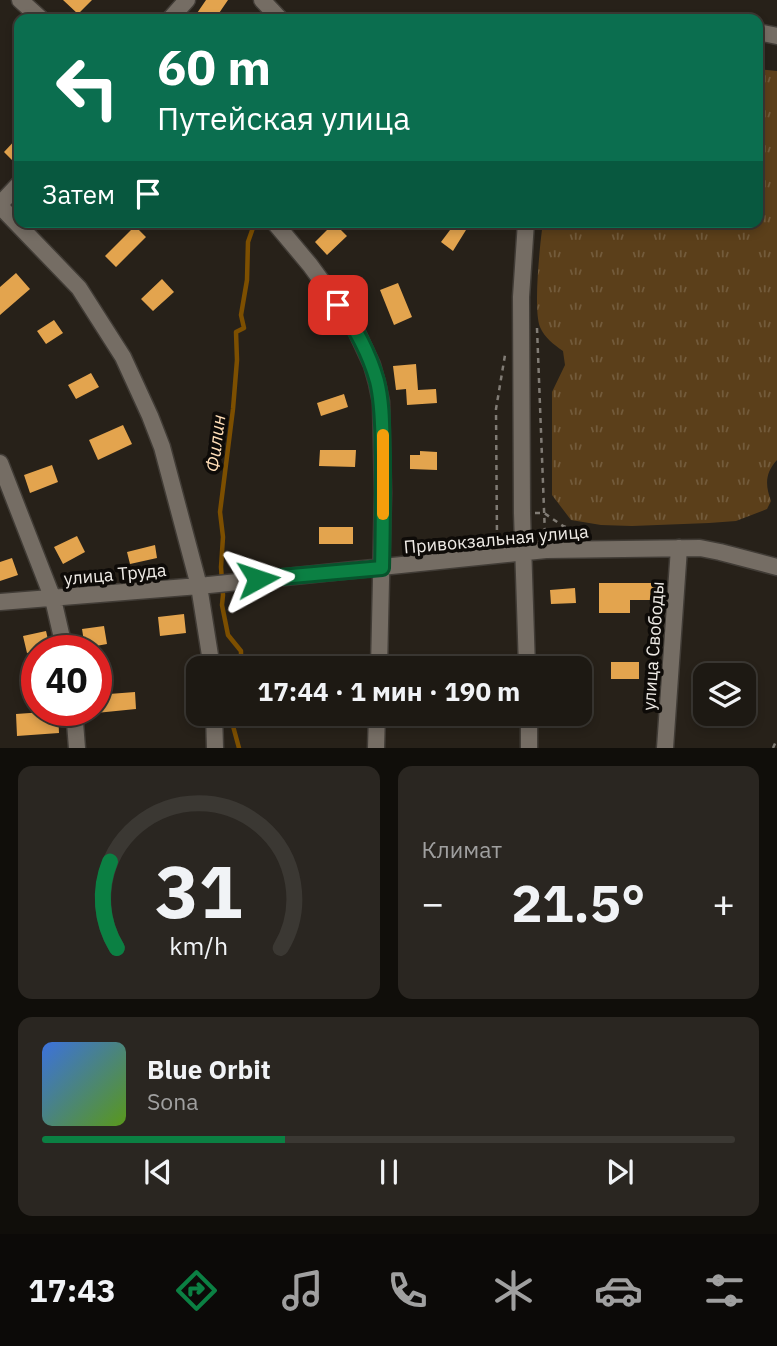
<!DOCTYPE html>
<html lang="ru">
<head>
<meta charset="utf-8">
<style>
	body { margin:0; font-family:"IBM Plex Sans",sans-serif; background:#2a2621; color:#f1f3f6; height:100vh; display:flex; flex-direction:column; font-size:26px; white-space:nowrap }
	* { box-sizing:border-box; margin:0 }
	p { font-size:23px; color:#a0a0a0 }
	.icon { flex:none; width:38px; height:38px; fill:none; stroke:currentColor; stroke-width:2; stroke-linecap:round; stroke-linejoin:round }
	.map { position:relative; height:748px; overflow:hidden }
	.drawer { display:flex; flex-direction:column; gap:18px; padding:18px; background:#100e0a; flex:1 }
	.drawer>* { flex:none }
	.guide { position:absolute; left:14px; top:14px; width:749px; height:214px; border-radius:14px; box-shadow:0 4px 10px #0003,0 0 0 2px #3b3833; background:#0b6e4f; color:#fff; overflow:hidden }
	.controls { position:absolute; left:693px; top:663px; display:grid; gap:14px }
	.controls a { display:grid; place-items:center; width:63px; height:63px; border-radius:14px; background:#1d1913; box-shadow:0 4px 10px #0003,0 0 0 2px #3b3833; font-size:35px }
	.speed { position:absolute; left:21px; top:635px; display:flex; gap:14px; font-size:35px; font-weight:700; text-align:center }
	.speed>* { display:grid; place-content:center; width:91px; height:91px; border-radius:50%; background:#1d1913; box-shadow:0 4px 10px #0003,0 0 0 2px #3b3833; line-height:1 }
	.speed .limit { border:10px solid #d22; background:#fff; color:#111 }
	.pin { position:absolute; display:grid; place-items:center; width:60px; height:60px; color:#fff; margin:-30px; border-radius:14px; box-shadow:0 4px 10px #0006 }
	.me { position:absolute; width:77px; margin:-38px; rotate:85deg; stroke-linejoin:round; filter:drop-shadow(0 0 5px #0008) }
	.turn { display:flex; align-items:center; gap:24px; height:147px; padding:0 28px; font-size:32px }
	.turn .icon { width:91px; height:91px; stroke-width:2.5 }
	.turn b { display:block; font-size:49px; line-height:60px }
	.then { display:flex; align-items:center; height:66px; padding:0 28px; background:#0003; gap:14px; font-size:26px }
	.big { font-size:52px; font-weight:800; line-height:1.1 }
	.drawer .widget { flex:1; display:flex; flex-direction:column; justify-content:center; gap:10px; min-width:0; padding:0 24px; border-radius:14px; background:#2a2621 }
	.drawer .dial { align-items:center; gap:0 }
	.dial svg { height:182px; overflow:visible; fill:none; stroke:#3b3833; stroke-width:7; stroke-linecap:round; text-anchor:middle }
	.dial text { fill:#f1f3f6; stroke:none }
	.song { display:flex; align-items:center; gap:21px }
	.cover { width:84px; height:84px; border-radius:10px; background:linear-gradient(135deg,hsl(220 70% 55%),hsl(90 70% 35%)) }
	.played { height:7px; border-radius:4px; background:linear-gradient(90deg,#0b8043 35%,#3b3833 35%) }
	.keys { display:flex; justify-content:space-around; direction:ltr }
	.heat { display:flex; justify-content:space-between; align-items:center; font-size:38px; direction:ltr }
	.drawer .tiles { flex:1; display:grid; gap:18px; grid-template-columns:1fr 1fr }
	.widget:last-child { grid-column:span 2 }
	.trip { position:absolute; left:186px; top:656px; width:406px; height:70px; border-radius:14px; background:#1d1913; box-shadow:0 4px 10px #0003,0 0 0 2px #3b3833; font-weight:800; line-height:70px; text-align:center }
	.dock { display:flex; height:112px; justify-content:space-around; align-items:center; background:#0c0a08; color:#a0a0a0 }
	.dock .icon { width:49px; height:49px }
	.dock .current { color:#0b8043 }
	.dock b { font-size:32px; color:#f1f3f6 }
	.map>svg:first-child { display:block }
	.grass { fill:url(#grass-tufts) }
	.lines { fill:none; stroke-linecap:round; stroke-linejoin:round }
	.stream { stroke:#7d4f00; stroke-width:4.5 }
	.building { fill:#e3a44e }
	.minor-casing { stroke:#413c36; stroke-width:19 }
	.path { stroke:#817c75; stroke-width:2.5; stroke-dasharray:5 5; stroke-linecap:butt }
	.minor { stroke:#756d64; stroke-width:16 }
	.route-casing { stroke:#07532c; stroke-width:18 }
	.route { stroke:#0b8043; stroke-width:12 }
	.slow { stroke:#f59e0b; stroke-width:12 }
	.labels { text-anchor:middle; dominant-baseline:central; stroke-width:7; stroke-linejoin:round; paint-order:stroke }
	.street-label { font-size:18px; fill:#efebe6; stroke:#0e0b08 }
	.water-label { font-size:19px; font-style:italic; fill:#ffdeb7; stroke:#0e0b08 }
</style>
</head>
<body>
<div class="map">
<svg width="777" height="748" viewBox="0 0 777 748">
	<defs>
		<pattern id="grass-tufts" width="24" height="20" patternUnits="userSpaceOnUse" patternTransform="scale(1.75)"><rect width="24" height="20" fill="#5b3f1a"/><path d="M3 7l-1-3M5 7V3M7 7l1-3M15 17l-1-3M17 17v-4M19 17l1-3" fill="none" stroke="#735b3b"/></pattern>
	</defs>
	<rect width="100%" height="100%" fill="#272119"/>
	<!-- grass -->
	<path class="grass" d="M 758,69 L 777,71 L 777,460 C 765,473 765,485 771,501 L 767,509 L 736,521 L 709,523 L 632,526 L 601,525 L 571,520 L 552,495 L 552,392 L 565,365 L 563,351 C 553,344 545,338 540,327 C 533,309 540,244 543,222 L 758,222 Z"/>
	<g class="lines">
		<!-- stream -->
		<path class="stream" d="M 241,668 L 241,651 L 228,635 L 222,605 L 223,595 L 221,567 L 223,537 L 220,512 L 233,409 L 237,360 L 236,332 L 244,328 L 241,315 L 247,280 L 248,242 L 255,222
			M 234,714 L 233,726 L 239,748"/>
	</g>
	<!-- building -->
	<path class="building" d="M 63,0 L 92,0 L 78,14 Z
		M 206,0 L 228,0 L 215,19 L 193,19 Z
		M 19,136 L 19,167 L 4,152 Z
		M 456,222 L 459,222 L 466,230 L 453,251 L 441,242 Z
		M 334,223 L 347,236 L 327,255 L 315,242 Z
		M 135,226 L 146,237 L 116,267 L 105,256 Z
		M 16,273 L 30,289 L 0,315 L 0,287 Z
		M 162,279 L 174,292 L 153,311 L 141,299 Z
		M 398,283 L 412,317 L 394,325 L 380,290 Z
		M 54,320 L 63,333 L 46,344 L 37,331 Z
		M 416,364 L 418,390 L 436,389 L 437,403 L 407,405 L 406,389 L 396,390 L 393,366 Z
		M 91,373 L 99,387 L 76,399 L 68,385 Z
		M 344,394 L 348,407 L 321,416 L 317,403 Z
		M 123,425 L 132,444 L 98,460 L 89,440 Z
		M 320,450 L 356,450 L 355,467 L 319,466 Z
		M 420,451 L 437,452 L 437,470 L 410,469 L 410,455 L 420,455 Z
		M 52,465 L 58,482 L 30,493 L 24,475 Z
		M 319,527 L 353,527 L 353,544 L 319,544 Z
		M 77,536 L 85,552 L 63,564 L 54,547 Z
		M 155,545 L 157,558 L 130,564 L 127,552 Z
		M 12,558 L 18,575 L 0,581 L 0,562 Z
		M 599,583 L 656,583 L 656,600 L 630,600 L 630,613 L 599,613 Z
		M 575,588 L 576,603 L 551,604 L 550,590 Z
		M 184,614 L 186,633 L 160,636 L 158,617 Z
		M 104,626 L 107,644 L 85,648 L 82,629 Z
		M 46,631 L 50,648 L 27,653 L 23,636 Z
		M 611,662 L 639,662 L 639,679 L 611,679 Z
		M 135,692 L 136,709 L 96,713 L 96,695 Z
		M 58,711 L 59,733 L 17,736 L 16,714 Z"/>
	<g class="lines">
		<defs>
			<path id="minor" d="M 20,0 L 41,19
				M 262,0 L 280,19
				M 170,19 L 187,0
				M 758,32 L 777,36
				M 0,204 L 19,184
				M 0,206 L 79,288 L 123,357 L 150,416 L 162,447 L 199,586 L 212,668
				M 274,222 L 310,265 L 353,324 L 372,365 L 377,383 L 381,402 L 383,493 L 379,668
				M 526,222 L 521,297 L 522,513 L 527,668
				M 0,463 L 53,599 L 65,651
				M 0,602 L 199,586 L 546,550 L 700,548 L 720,552 L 777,567
				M 74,710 L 77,748
				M 214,714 L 215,748
				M 529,714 L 529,748
				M 376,748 L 377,714
				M 665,748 L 679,548"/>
		</defs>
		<!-- minor casing -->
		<use href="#minor" class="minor-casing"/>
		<!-- path -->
		<path class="path" d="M 716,19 L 751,19
			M 537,328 L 545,535
			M 535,513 L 544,513 L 563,526 L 586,533
			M 497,540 L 496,409 L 505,355
			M 773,748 L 777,739"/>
		<!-- minor -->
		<use href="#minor" class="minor"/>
	</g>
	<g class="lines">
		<defs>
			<path id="route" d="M 258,579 L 382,568 C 383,531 383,493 383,456 C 382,431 383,405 377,381 C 369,353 356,328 338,305"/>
		</defs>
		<!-- route casing -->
		<use href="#route" class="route-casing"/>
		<!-- route -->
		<use href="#route" class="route"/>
		<!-- slow -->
		<path class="slow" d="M 383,435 L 383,514"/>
	</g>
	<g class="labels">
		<!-- street labels -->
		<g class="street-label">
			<text transform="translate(496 539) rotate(-5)">Привокзальная улица</text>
			<text transform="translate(115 574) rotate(-5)">улица Труда</text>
			<text transform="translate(653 646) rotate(-86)">улица Свободы</text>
		</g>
		<!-- water labels -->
		<g class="water-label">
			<text transform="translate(215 443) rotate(-83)">Филин</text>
		</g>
	</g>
</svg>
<div class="controls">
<a><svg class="icon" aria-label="layers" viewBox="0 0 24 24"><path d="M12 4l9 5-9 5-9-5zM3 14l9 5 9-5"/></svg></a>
</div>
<div class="speed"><div class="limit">40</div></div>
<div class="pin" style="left:338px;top:305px;background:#d93025"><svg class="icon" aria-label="arrive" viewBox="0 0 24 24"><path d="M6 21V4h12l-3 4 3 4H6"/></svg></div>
<svg class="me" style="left:258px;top:579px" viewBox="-20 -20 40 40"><path d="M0-17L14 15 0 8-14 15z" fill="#0b8043" stroke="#fff" stroke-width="4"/></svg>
<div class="trip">17:44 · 1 мин · 190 m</div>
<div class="guide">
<div class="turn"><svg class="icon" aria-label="left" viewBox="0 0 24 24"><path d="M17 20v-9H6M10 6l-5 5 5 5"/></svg><div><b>60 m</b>Путейская улица</div></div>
<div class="then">Затем<svg class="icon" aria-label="arrive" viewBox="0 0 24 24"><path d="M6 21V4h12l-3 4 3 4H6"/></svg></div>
</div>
</div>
<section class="drawer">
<div class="tiles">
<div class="widget dial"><svg viewBox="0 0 100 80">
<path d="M14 69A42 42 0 1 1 86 69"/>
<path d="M14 69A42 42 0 0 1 11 31" stroke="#0b8043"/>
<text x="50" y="56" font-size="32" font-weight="700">31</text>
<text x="50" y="72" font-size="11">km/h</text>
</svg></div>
<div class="widget"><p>Климат</p>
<div class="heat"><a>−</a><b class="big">21.5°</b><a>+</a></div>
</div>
<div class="widget">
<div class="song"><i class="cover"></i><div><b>Blue Orbit</b><p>Sona</p></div></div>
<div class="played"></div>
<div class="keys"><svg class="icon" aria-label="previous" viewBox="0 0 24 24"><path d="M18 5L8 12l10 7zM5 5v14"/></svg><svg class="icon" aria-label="pause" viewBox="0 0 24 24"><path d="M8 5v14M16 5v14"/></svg><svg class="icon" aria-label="next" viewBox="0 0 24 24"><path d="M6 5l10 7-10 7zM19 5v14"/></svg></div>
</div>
</div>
</section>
<nav class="dock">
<b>17:43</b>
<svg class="icon current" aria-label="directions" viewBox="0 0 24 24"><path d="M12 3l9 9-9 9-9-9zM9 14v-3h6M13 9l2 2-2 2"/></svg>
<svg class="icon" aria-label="music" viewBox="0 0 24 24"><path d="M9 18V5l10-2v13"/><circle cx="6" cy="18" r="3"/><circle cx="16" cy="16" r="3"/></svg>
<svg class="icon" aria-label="phone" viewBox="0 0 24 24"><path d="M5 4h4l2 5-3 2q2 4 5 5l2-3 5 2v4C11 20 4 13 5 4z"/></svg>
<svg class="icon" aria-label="climate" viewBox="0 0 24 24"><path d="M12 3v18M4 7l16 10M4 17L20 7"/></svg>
<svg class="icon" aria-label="car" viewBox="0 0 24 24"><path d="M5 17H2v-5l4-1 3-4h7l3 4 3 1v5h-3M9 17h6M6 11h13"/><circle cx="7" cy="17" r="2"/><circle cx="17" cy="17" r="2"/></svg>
<svg class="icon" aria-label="filters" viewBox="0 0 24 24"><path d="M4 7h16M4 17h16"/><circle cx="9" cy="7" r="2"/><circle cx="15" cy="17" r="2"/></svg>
</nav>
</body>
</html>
